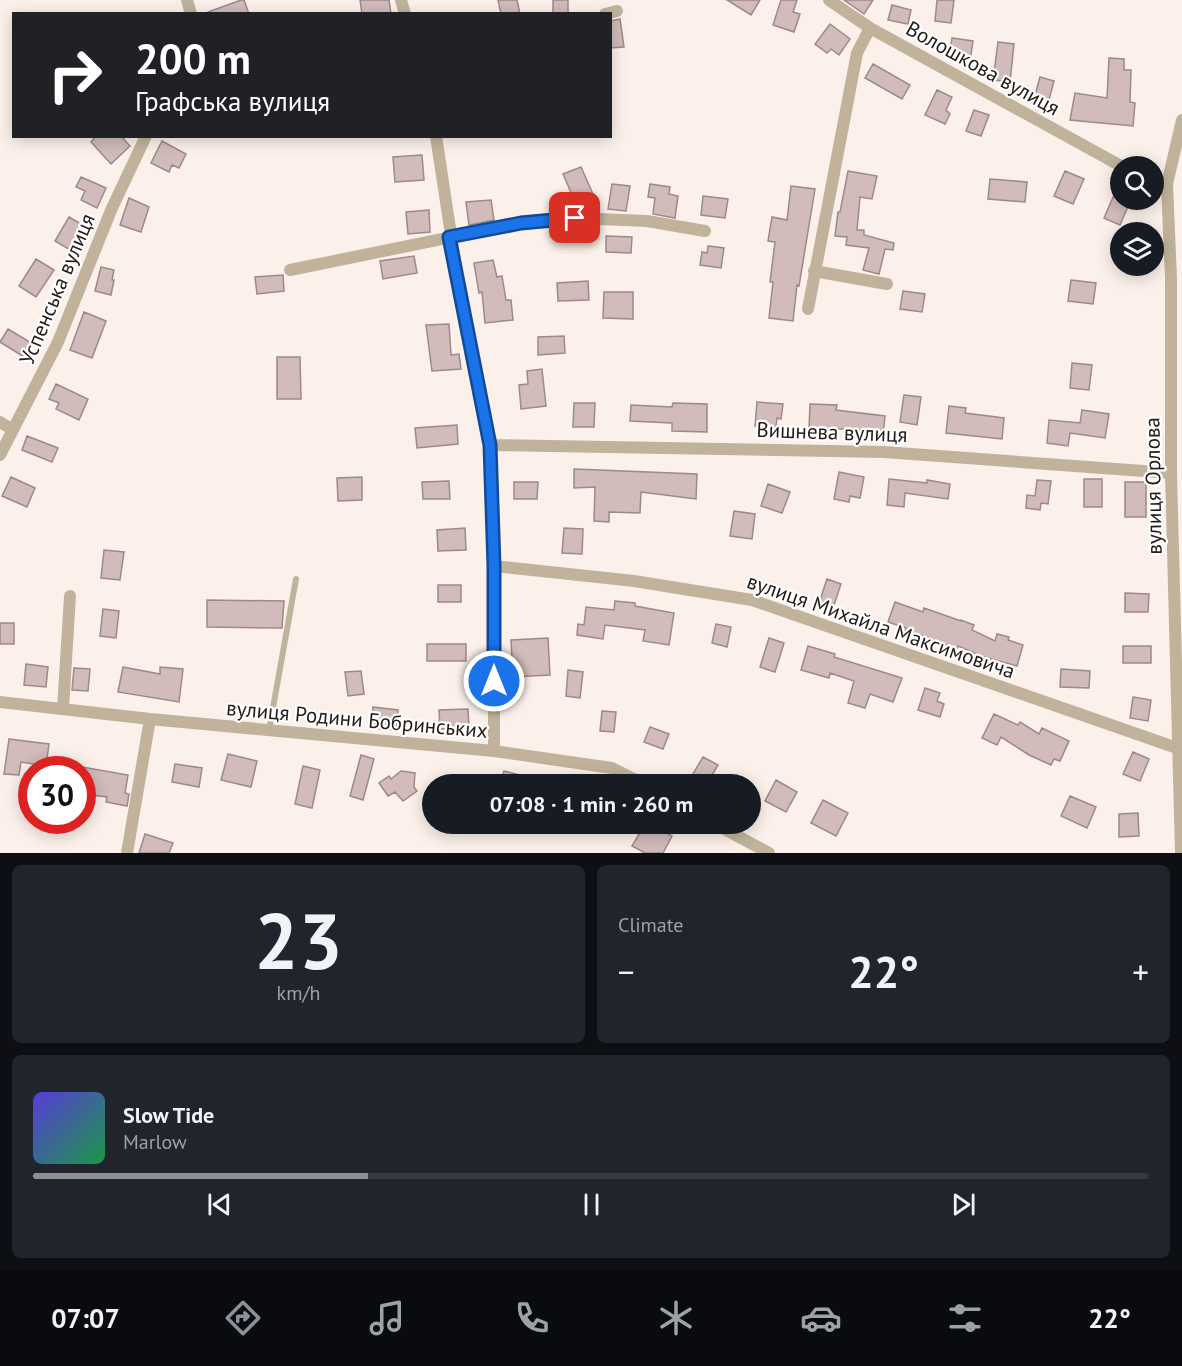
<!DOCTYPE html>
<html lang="en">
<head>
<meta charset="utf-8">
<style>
	body { margin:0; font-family:"PT Sans",sans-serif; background:#20242c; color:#f1f3f6; height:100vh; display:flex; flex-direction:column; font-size:22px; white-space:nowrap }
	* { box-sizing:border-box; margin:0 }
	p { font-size:20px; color:#9ea1a6 }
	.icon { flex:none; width:33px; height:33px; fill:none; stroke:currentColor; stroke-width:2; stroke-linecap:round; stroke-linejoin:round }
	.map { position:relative; height:853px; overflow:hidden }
	.panel { display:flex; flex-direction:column; gap:12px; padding:12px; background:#0d0f14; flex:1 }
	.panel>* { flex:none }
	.hud { position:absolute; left:12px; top:12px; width:600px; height:126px; border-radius:0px; box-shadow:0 3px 15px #0003; background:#202124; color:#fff; overflow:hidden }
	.fabs { position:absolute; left:1110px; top:156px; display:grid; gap:12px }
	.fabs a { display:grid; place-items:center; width:54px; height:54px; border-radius:50%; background:#171b24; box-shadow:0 3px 15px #0003; font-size:30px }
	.speed { position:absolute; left:18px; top:756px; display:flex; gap:12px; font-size:30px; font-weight:700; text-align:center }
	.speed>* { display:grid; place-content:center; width:78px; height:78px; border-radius:50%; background:#171b24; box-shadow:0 3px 15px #0003; line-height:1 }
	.speed .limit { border:9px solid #d22; background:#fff; color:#111 }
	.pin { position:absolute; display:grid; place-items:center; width:51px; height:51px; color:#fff; margin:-26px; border-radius:12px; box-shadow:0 3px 9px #0006 }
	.me { position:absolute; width:66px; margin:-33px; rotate:0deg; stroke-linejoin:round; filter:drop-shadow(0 0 4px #0008) }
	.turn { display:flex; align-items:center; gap:21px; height:126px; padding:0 24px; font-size:27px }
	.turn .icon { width:78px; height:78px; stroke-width:2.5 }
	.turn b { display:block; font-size:42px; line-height:51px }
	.big { font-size:45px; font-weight:600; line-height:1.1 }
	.panel .card { flex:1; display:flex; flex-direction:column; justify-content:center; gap:9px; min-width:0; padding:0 21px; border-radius:9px; background:#20242c }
	.panel .dial { align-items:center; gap:0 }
	.dial b { font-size:78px; line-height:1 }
	.song { display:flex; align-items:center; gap:18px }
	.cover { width:72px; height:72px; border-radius:9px; background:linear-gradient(135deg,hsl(250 70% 55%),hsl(140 70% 35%)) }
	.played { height:6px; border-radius:3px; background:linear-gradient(90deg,#8c9099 30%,#363941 30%) }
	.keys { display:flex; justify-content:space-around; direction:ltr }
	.heat { display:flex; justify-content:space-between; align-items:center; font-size:33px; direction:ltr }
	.panel .tiles { flex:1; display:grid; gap:12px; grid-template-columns:1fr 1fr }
	.card:last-child { grid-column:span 2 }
	.trip { position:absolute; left:422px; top:774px; width:339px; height:60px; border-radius:30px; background:#171b24; box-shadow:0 3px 15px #0003; font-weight:600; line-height:60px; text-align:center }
	.tabs { display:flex; height:96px; justify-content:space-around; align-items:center; background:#090b0e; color:#9ea1a6 }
	.tabs .icon { width:42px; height:42px }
	.tabs .on { color:#8c9099 }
	.tabs b { font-size:27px; color:#f1f3f6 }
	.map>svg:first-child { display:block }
	.building { fill:#d1bbbb; stroke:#9e8888; stroke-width:1.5 }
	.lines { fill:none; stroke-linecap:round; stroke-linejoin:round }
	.lane { stroke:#c1b39b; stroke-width:6 }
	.street { stroke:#c1b39b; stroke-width:12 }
	.route-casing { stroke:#114b97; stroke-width:15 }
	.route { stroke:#1a73e8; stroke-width:10 }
	.labels { text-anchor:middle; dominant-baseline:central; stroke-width:4.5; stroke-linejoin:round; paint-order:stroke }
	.street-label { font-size:21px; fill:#221b18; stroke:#fff }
</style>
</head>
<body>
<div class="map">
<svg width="1182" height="853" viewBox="0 0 1182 853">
	<rect width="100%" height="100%" fill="#fcf0ea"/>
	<!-- building -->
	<path class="building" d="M 241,0 L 244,0 L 249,14 L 208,14 L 208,12 Z
		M 360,0 L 389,0 L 391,14 L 362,14 Z
		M 498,0 L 517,0 L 520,14 L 501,14 Z
		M 553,0 L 568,0 L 568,14 L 553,14 Z
		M 727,0 L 760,0 L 751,15 Z
		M 781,0 L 797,0 L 793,12 L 800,14 L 794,32 L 773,25 Z
		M 844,0 L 873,0 L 864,14 Z
		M 937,0 L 954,0 L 951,23 L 935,21 Z
		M 892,5 L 911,10 L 908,24 L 888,20 Z
		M 620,19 L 624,47 L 610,48 L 610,21 Z
		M 830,24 L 850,39 L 839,55 L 831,49 L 827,53 L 815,44 Z
		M 952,38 L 973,41 L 970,61 L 949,58 Z
		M 998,42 L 1014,44 L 1010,82 L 993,80 Z
		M 1109,58 L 1124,59 L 1124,70 L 1131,70 L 1130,102 L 1135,103 L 1133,126 L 1070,120 L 1075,93 L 1107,98 Z
		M 873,64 L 910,85 L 902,99 L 865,78 Z
		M 1040,77 L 1054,81 L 1048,103 L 1034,99 Z
		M 937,90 L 952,97 L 946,110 L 950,114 L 945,124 L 925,115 Z
		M 974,110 L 989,115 L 981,136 L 966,131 Z
		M 96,136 L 121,136 L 130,146 L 111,164 L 91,142 Z
		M 162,141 L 186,154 L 179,168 L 172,165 L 169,172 L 151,163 Z
		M 422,155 L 424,180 L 395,182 L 393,157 Z
		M 581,167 L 593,194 L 575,202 L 563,174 Z
		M 848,171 L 877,176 L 872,199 L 860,197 L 857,230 L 864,230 L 864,235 L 894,243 L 893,250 L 885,249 L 879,274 L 863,270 L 869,248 L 846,245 L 847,237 L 835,236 L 838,212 L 840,212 Z
		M 1065,171 L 1084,179 L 1073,204 L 1054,196 Z
		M 81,177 L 106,188 L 97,208 L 81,200 L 85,191 L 76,187 Z
		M 990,179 L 1027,182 L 1025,202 L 988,199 Z
		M 612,184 L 630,186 L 626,211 L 608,209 Z
		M 650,184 L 670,187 L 669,194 L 678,196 L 675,218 L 653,214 L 655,198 L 648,197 Z
		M 791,186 L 815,189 L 799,286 L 797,285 L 793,321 L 769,318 L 773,282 L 770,282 L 775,242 L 768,241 L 772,217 L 787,220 Z
		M 1114,195 L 1130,202 L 1120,225 L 1104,218 Z
		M 703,196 L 728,199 L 725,218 L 701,215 Z
		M 129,198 L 149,207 L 141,232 L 120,225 Z
		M 491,200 L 494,220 L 469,225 L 466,202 Z
		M 429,210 L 430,232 L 408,234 L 406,212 Z
		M 69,217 L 86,227 L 72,251 L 55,241 Z
		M 606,236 L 632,237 L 631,253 L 606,252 Z
		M 708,246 L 724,248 L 721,268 L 700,265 L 702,252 L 707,253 Z
		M 414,256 L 417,273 L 383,279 L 380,261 Z
		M 36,259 L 54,270 L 36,297 L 19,286 Z
		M 493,260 L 497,277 L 502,276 L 506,300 L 511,300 L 513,320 L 485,323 L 482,292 L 479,293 L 474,263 Z
		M 101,267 L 114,270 L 112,280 L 114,280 L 111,295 L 95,291 Z
		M 283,275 L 284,291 L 257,294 L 255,277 Z
		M 1071,280 L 1096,283 L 1093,304 L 1068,301 Z
		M 588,281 L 589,300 L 558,301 L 557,283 Z
		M 903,291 L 925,294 L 922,312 L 900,309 Z
		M 604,292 L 633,292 L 633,319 L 603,318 Z
		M 84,312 L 106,321 L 92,358 L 70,350 Z
		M 449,324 L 451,355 L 459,354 L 461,369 L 432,371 L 426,325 Z
		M 8,329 L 33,344 L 24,357 L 0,342 Z
		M 564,336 L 565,353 L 538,355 L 538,337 Z
		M 277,357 L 300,357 L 301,399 L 277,399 Z
		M 1072,363 L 1092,365 L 1089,390 L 1070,388 Z
		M 542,369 L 546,406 L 521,409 L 519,385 L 528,384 L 527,371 Z
		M 56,384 L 88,399 L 79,420 L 56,409 L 59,403 L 49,399 Z
		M 904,395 L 921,397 L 917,425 L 900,422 Z
		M 757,402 L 783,404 L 781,419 L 777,418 L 776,427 L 755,426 Z
		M 574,403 L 595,403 L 594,427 L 573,427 Z
		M 673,403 L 707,404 L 707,432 L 672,431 L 672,423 L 630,421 L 631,405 L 672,407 Z
		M 810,404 L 837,405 L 836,410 L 885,416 L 883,435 L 854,431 L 855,429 L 809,429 Z
		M 949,406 L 966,408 L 965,413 L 1004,418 L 1002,439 L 946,433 Z
		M 1082,410 L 1109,414 L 1105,438 L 1070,433 L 1068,446 L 1047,443 L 1049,420 L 1080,423 Z
		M 457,425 L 458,444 L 417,448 L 415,428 Z
		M 27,436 L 58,448 L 52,462 L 22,450 Z
		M 574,469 L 697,474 L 696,499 L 641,492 L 640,513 L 609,512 L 609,522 L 594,521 L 595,487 L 574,488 Z
		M 839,472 L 864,477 L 860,498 L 850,496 L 849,502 L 834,499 Z
		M 11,477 L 35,488 L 27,507 L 2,496 Z
		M 362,477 L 362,500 L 338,501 L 337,478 Z
		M 889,479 L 927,483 L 927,480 L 950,484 L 948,499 L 905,493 L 904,507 L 887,505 Z
		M 1084,479 L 1102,479 L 1102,507 L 1084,507 Z
		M 1037,480 L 1051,481 L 1048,504 L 1041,503 L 1040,510 L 1026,508 L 1027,495 L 1035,496 Z
		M 449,481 L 450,499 L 423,499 L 422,482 Z
		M 514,482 L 538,482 L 537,499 L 514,499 Z
		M 1125,482 L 1146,482 L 1146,517 L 1125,517 Z
		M 768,484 L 790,492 L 782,513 L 761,506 Z
		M 734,511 L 755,514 L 752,539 L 730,536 Z
		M 465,528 L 466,550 L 438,551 L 437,530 Z
		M 564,528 L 583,529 L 582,554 L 562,553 Z
		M 104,550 L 124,552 L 120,580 L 101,578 Z
		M 827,579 L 841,584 L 832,611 L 818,606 Z
		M 438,585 L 461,585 L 461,602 L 438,602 Z
		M 1125,593 L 1149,594 L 1148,612 L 1125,612 Z
		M 207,600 L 284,601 L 282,628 L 207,627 Z
		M 615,601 L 635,603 L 635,606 L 674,613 L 669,645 L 643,641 L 645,630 L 605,625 L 603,639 L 577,635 L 578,624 L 584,625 L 586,607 L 614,610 Z
		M 895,602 L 923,612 L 924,608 L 961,621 L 961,620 L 974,625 L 972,630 L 995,641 L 997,634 L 1009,637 L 1008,640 L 1023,645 L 1017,666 L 984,657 L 958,646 L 957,648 L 921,635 L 919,640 L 904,635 L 906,628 L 888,622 Z
		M 103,609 L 119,611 L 116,638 L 100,636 Z
		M 0,623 L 14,623 L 14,644 L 0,644 Z
		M 716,624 L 731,627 L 727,647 L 712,643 Z
		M 548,638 L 550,675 L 513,677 L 511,640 Z
		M 769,638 L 784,643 L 775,672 L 760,667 Z
		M 427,644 L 466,644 L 466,661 L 427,661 Z
		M 808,646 L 835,654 L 834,657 L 902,678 L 893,702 L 870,694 L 865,708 L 848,703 L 854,681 L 830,673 L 829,678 L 801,670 Z
		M 1123,646 L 1151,646 L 1151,663 L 1123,663 Z
		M 26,664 L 48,667 L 46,687 L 24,685 Z
		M 123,667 L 160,674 L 160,667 L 183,669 L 179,702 L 118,692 Z
		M 74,668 L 90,669 L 88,691 L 72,690 Z
		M 1061,669 L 1090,671 L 1089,688 L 1060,687 Z
		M 568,670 L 583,672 L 580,698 L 566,696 Z
		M 361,671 L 364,694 L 348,696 L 345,672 Z
		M 925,688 L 940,693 L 937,701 L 944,704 L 940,717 L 918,710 Z
		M 1133,697 L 1151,700 L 1148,721 L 1130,718 Z
		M 373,707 L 398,710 L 396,730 L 371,728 Z
		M 468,709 L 469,728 L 440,729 L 439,710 Z
		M 602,711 L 616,712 L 614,732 L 600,731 Z
		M 994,714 L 1018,725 L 1020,722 L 1039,734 L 1042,728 L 1069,741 L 1060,761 L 1054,759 L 1051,765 L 1029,755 L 1001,737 L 997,745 L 982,738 Z
		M 650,727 L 669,734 L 663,749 L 644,742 Z
		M 9,739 L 49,744 L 46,766 L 21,762 L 19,775 L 4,774 Z
		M 1133,752 L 1149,759 L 1140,781 L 1123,774 Z
		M 228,754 L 257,761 L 251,787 L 221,780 Z
		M 361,755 L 374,759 L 363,800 L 350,796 Z
		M 703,757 L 718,765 L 707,784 L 687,784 Z
		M 175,764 L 202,768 L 199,787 L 172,782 Z
		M 303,766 L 320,770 L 312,808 L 295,804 Z
		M 82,767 L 128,775 L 125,793 L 129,794 L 127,806 L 106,802 L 107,797 L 82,794 Z
		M 401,771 L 415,773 L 414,787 L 417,791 L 403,801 L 395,792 L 388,796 L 379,783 L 389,776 L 391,779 Z
		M 504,771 L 540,780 L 539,784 L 500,784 Z
		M 776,780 L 797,792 L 786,812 L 765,801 Z
		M 1070,796 L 1096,807 L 1087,828 L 1061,816 Z
		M 823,800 L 848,813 L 836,836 L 811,823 Z
		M 1138,813 L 1139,836 L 1119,837 L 1119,814 Z
		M 645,824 L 650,824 L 672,836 L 663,853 L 645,853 L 632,846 Z
		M 145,834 L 173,843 L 169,853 L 139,853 Z"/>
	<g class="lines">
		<!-- lane -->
		<path class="lane" d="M 269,730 L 296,579"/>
		<!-- street -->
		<path class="street" d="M 187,0 L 191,14
			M 401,0 L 405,14
			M 829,0 L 870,28 L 1121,166
			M 605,14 L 617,11
			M 436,136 L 461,301 L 490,445 L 494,566 L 494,751
			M 1154,181 L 1167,184
			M 290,270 L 521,223 L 575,218 L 647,221 L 705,231
			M 814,271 L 887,284
			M 808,309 L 857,53 L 870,28
			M 0,422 L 13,430
			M 490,445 L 884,452 L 1171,473
			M 0,455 L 58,342 L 112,208 L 146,136
			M 494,566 L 634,581 L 752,600 L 1177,748
			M 0,702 L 150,719 L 494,751 L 612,768 L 644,784
			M 63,709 L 70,596
			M 715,824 L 769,853
			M 127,853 L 150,719
			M 1181,853 L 1171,473 L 1171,278 L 1167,184 L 1182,120"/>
	</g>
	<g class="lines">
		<defs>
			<path id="route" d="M 494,681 L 494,566 L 490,445 L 449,237 L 521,223 L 575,218"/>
		</defs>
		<!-- route casing -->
		<use href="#route" class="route-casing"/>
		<!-- route -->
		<use href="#route" class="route"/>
	</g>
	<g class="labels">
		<!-- street labels -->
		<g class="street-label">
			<text transform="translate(983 68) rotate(29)">Волошкова вулиця</text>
			<text transform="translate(57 289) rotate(-67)">Успенська вулиця</text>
			<text transform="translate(832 432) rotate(2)">Вишнева вулиця</text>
			<text transform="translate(1153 486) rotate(-91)">вулиця Орлова</text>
			<text transform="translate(881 626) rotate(19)">вулиця Михайла Максимовича</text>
			<text transform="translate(357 719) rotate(5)">вулиця Родини Бобринських</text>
		</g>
	</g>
</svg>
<div class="fabs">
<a><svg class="icon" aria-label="search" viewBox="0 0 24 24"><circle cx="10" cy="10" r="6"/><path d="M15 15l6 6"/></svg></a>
<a><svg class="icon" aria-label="layers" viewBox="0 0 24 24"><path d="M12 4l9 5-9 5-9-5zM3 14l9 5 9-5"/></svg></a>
</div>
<div class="speed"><div class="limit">30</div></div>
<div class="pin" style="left:575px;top:218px;background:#d93025"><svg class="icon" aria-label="arrive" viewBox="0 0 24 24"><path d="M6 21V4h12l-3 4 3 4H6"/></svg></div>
<svg class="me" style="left:494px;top:681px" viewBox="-20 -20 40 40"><circle r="17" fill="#1a73e8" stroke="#fff" stroke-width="3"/><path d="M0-11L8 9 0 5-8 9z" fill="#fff"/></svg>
<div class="trip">07:08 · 1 min · 260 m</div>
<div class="hud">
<div class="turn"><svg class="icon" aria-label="right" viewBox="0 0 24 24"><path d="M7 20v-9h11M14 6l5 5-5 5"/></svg><div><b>200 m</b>Графська вулиця</div></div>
</div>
</div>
<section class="panel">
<div class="tiles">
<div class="card dial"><b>23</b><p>km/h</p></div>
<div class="card"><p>Climate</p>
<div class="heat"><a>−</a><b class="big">22°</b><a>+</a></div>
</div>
<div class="card">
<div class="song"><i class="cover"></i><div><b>Slow Tide</b><p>Marlow</p></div></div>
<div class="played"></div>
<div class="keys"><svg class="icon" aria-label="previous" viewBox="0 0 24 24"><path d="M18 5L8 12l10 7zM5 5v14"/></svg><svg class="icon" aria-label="pause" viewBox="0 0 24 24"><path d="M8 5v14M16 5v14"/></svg><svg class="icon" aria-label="next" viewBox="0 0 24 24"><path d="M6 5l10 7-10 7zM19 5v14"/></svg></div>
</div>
</div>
</section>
<nav class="tabs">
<b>07:07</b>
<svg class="icon on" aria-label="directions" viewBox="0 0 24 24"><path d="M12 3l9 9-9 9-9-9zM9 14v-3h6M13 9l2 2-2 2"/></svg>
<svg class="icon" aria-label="music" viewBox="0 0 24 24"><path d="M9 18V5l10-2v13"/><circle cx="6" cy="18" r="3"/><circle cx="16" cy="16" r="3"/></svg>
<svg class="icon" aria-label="phone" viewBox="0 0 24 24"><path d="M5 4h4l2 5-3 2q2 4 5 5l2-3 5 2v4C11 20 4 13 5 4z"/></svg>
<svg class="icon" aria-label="climate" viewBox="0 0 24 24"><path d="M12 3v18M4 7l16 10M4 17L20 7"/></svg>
<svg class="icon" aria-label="car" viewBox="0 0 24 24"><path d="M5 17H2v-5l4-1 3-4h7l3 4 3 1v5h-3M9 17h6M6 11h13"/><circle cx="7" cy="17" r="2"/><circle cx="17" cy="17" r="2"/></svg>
<svg class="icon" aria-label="filters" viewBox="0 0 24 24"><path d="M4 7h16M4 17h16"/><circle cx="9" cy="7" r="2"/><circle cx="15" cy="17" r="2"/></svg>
<b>22°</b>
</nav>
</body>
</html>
